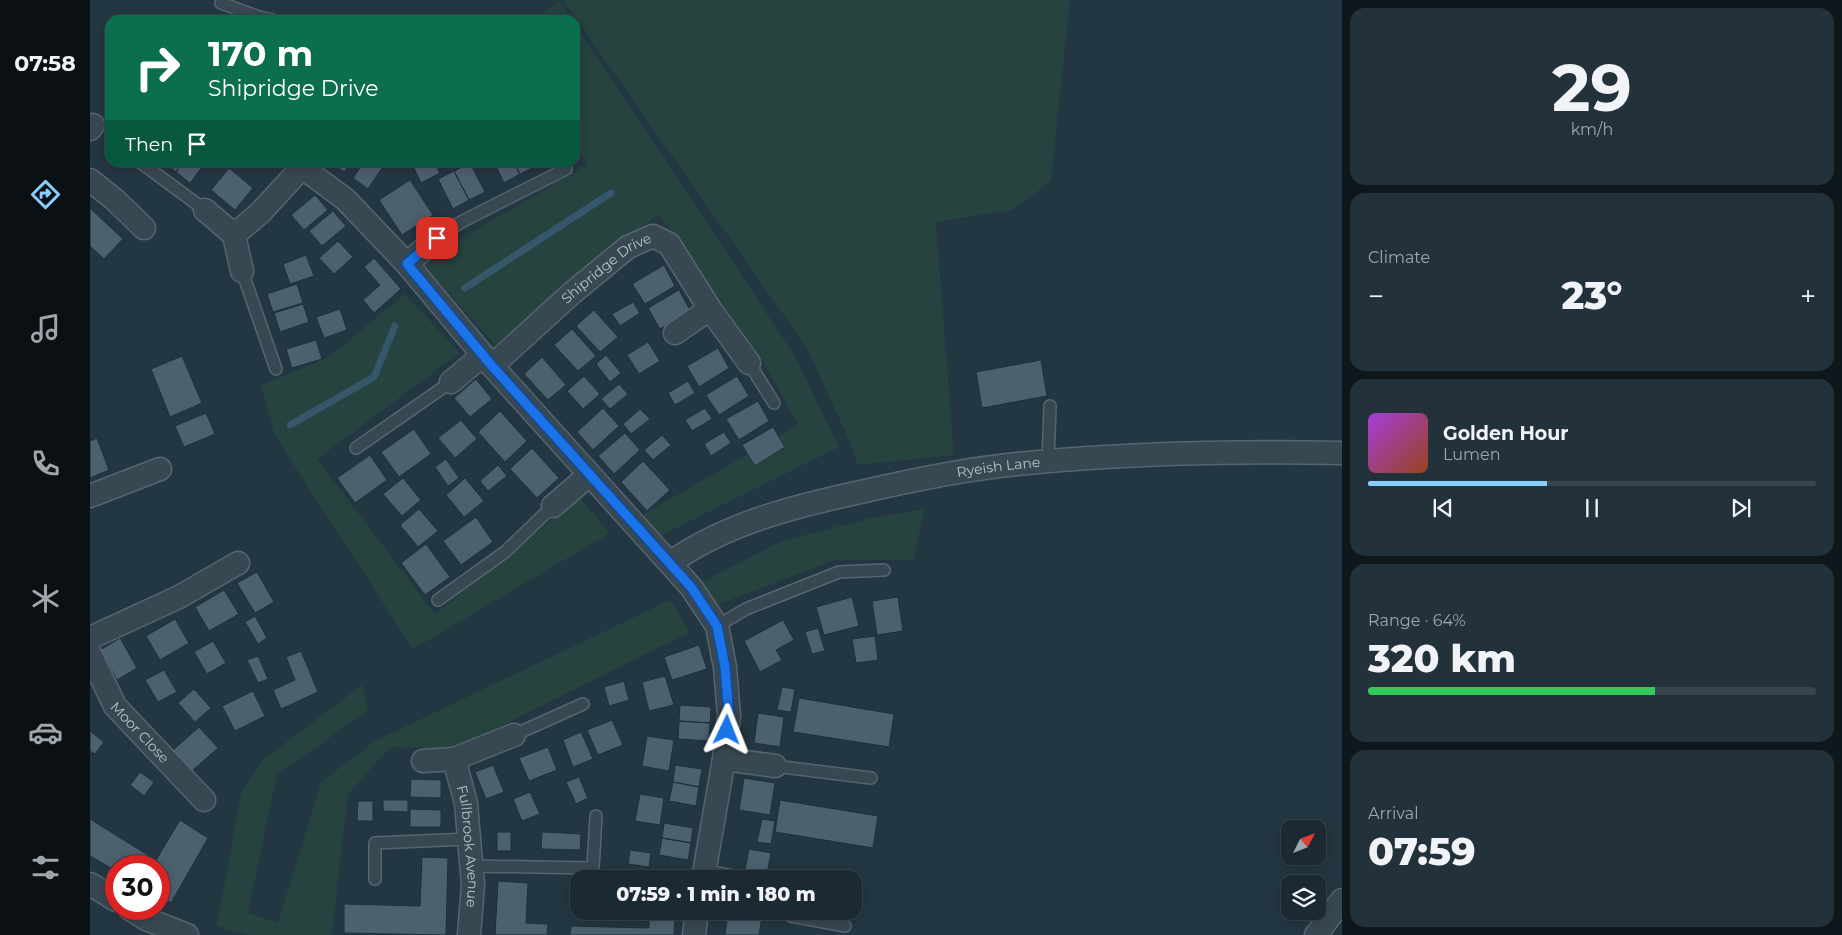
<!DOCTYPE html>
<html lang="en">
<head>
<meta charset="utf-8">
<style>
	body { margin:0; font-family:Montserrat,sans-serif; background:#23313a; color:#f1f3f6; height:100vh; display:flex; flex-direction:column; font-size:19px; white-space:nowrap }
	* { box-sizing:border-box; margin:0 }
	p { font-size:16px; color:#9fa6ac }
	.icon { flex:none; width:28px; height:28px; fill:none; stroke:currentColor; stroke-width:2; stroke-linecap:round; stroke-linejoin:round }
	.map { position:relative; flex:1; overflow:hidden }
	.drawer { display:flex; flex-direction:column; gap:8px; padding:8px; background:#0e171c; width:500px }
	.drawer>* { flex:none }
	.guide { position:absolute; left:15px; top:15px; width:475px; height:152px; border-radius:15px; box-shadow:0 2px 12px #0003,0 0 0 1px #38454d; background:#0b6e4f; color:#fff; overflow:hidden }
	.needle { width:32px; rotate:48deg }
	.fabs { position:absolute; left:1191px; top:820px; display:grid; gap:10px }
	.fabs a { display:grid; place-items:center; width:45px; height:45px; border-radius:10px; background:#1a2932; box-shadow:0 2px 12px #0003,0 0 0 1px #38454d; font-size:25px }
	.speed { position:absolute; left:15px; top:855px; display:flex; gap:10px; font-size:25px; font-weight:700; text-align:center }
	.speed>* { display:grid; place-content:center; width:65px; height:65px; border-radius:50%; background:#1a2932; box-shadow:0 2px 12px #0003,0 0 0 1px #38454d; line-height:1 }
	.speed .limit { border:8px solid #d22; background:#fff; color:#111 }
	.pin { position:absolute; display:grid; place-items:center; width:42px; height:42px; color:#fff; margin:-21px; border-radius:10px; box-shadow:0 2px 8px #0006 }
	.me { position:absolute; width:55px; margin:-28px; rotate:2deg; stroke-linejoin:round; filter:drop-shadow(0 0 4px #0008) }
	.turn { display:flex; align-items:center; gap:18px; height:105px; padding:0 20px; font-size:22px }
	.turn .icon { width:65px; height:65px; stroke-width:2.5 }
	.turn b { display:block; font-size:35px; line-height:42px }
	.then { display:flex; align-items:center; height:48px; padding:0 20px; background:#0003; gap:10px; font-size:19px }
	.big { font-size:38px; font-weight:800; line-height:1.1 }
	.drawer .card { flex:1; display:flex; flex-direction:column; justify-content:center; gap:8px; min-width:0; padding:0 18px; border-radius:15px; background:#23313a }
	.drawer .dial { align-items:center; gap:0 }
	.dial b { font-size:65px; line-height:1 }
	.song { display:flex; align-items:center; gap:15px }
	.cover { width:60px; height:60px; border-radius:8px; background:linear-gradient(135deg,hsl(280 70% 55%),hsl(20 70% 35%)) }
	.played { height:5px; border-radius:2px; background:linear-gradient(90deg,#87ceff 40%,#38454d 40%) }
	.keys { display:flex; justify-content:space-around; direction:ltr }
	.heat { display:flex; justify-content:space-between; align-items:center; font-size:28px; direction:ltr }
	.charge { height:8px; border-radius:4px; background:linear-gradient(90deg,#34c759 64%,#38454d 0) }
	.trip { position:absolute; left:480px; top:870px; width:292px; height:50px; border-radius:15px; background:#1a2932; box-shadow:0 2px 12px #0003,0 0 0 1px #38454d; font-weight:800; line-height:50px; text-align:center }
	main { display:flex; flex:1; min-height:0 }
	.menu { display:flex; flex-direction:column; width:90px; justify-content:space-around; align-items:center; background:#0a1014; color:#9fa6ac }
	.menu .icon { width:35px; height:35px }
	.menu .selected { color:#87ceff }
	.menu b { font-size:22px; color:#f1f3f6 }
	.map>svg:first-child { display:block }
	.green { fill:#264340 }
	.lines { fill:none; stroke-linecap:round; stroke-linejoin:round }
	.stream { stroke:#36566a; stroke-width:7 }
	.building { fill:#4c616e; stroke:#1f2f39 }
	.service-casing { stroke:#56656f; stroke-width:14 }
	.minor-casing { stroke:#56656f; stroke-width:25 }
	.service { stroke:#384852; stroke-width:11 }
	.minor { stroke:#384852; stroke-width:22 }
	.route-casing { stroke:#114b97; stroke-width:12 }
	.route { stroke:#1a73e8; stroke-width:9 }
	.labels { text-anchor:middle; dominant-baseline:central; stroke-width:5; stroke-linejoin:round; paint-order:stroke }
	.street-label { font-size:14px; fill:#b5c2cc; stroke:#1d2d37 }
</style>
</head>
<body>
<main>
<nav class="menu">
<b>07:58</b>
<svg class="icon selected" aria-label="directions" viewBox="0 0 24 24"><path d="M12 3l9 9-9 9-9-9zM9 14v-3h6M13 9l2 2-2 2"/></svg>
<svg class="icon" aria-label="music" viewBox="0 0 24 24"><path d="M9 18V5l10-2v13"/><circle cx="6" cy="18" r="3"/><circle cx="16" cy="16" r="3"/></svg>
<svg class="icon" aria-label="phone" viewBox="0 0 24 24"><path d="M5 4h4l2 5-3 2q2 4 5 5l2-3 5 2v4C11 20 4 13 5 4z"/></svg>
<svg class="icon" aria-label="climate" viewBox="0 0 24 24"><path d="M12 3v18M4 7l16 10M4 17L20 7"/></svg>
<svg class="icon" aria-label="car" viewBox="0 0 24 24"><path d="M5 17H2v-5l4-1 3-4h7l3 4 3 1v5h-3M9 17h6M6 11h13"/><circle cx="7" cy="17" r="2"/><circle cx="17" cy="17" r="2"/></svg>
<svg class="icon" aria-label="filters" viewBox="0 0 24 24"><path d="M4 7h16M4 17h16"/><circle cx="9" cy="7" r="2"/><circle cx="15" cy="17" r="2"/></svg>
</nav>
<div class="map">
<svg width="1252" height="935" viewBox="0 0 1252 935">
	<rect width="100%" height="100%" fill="#233742"/>
	<!-- green -->
	<path class="green" d="M 473,0 L 980,0 L 961,181 L 923,210 L 846,222 L 864,455 L 768,465 L 760,442 L 718,350 Z
		M 469,1 L 481,20 L 444,20 Z
		M 485,25 L 598,194 L 704,355 L 749,447 L 570,536 L 551,516 L 708,425 L 676,366 L 569,214 L 405,345 L 331,262 L 497,165 L 485,140 Z
		M 315,294 L 370,353 L 227,459 L 345,614 L 489,497 L 520,533 L 323,649 L 184,434 L 171,385 L 239,357 Z
		M 835,509 L 823,560 L 744,560 L 627,605 L 608,584 L 692,541 L 778,519 Z
		M 580,600 L 600,632 L 365,749 L 300,747 L 258,794 L 242,935 L 159,935 L 127,926 L 151,793 L 173,760 L 272,685 L 278,711 L 187,774 L 158,913 L 188,923 L 231,782 L 285,741 Z"/>
	<g class="lines">
		<!-- stream -->
		<path class="stream" d="M 375,288 L 521,193
			M 200,425 L 284,377 L 305,326"/>
	</g>
	<!-- building -->
	<path class="building" d="M 74,162 L 93,162 L 86,172 Z
		M 93,162 L 116,162 L 100,183 L 86,172 Z
		M 240,162 L 261,162 L 254,172 Z
		M 274,162 L 296,162 L 278,189 L 263,178 Z
		M 321,162 L 344,162 L 350,173 L 331,183 Z
		M 404,162 L 424,162 L 430,174 L 414,183 Z
		M 424,162 L 444,162 L 446,166 L 430,174 Z
		M 380,163 L 395,192 L 379,200 L 364,171 Z
		M 139,168 L 163,188 L 145,210 L 121,190 Z
		M 364,171 L 379,200 L 363,209 L 348,179 Z
		M 320,180 L 343,215 L 312,235 L 289,200 Z
		M 225,195 L 238,210 L 214,230 L 201,215 Z
		M 0,208 L 33,239 L 14,259 L 0,246 Z
		M 243,211 L 256,226 L 232,246 L 219,231 Z
		M 248,241 L 263,257 L 244,274 L 229,258 Z
		M 216,255 L 224,276 L 200,284 L 193,264 Z
		M 284,258 L 311,289 L 284,313 L 273,300 L 290,285 L 274,267 Z
		M 574,265 L 585,286 L 555,304 L 542,284 Z
		M 207,284 L 213,303 L 183,312 L 177,294 Z
		M 589,290 L 600,310 L 570,329 L 558,308 Z
		M 543,302 L 550,313 L 530,326 L 522,314 Z
		M 213,304 L 219,322 L 190,332 L 184,313 Z
		M 250,309 L 257,330 L 234,338 L 226,317 Z
		M 504,310 L 528,337 L 510,352 L 486,326 Z
		M 482,329 L 506,356 L 488,371 L 464,345 Z
		M 226,340 L 232,359 L 202,368 L 196,349 Z
		M 558,342 L 570,361 L 549,374 L 537,355 Z
		M 628,348 L 639,368 L 609,387 L 597,366 Z
		M 516,355 L 531,373 L 520,382 L 506,364 Z
		M 92,356 L 112,403 L 80,417 L 61,369 Z
		M 452,357 L 476,385 L 458,400 L 434,374 Z
		M 951,360 L 957,396 L 892,408 L 886,372 Z
		M 494,376 L 510,394 L 493,409 L 477,391 Z
		M 647,376 L 659,396 L 629,415 L 616,395 Z
		M 386,379 L 402,399 L 380,417 L 364,398 Z
		M 598,381 L 605,393 L 585,405 L 578,393 Z
		M 529,384 L 538,394 L 520,409 L 511,399 Z
		M 668,401 L 679,421 L 649,440 L 636,419 Z
		M 513,408 L 529,426 L 503,450 L 487,432 Z
		M 615,408 L 622,419 L 602,431 L 595,420 Z
		M 550,409 L 560,419 L 541,434 L 533,424 Z
		M 410,411 L 437,441 L 415,462 L 388,432 Z
		M 116,413 L 125,434 L 94,447 L 85,426 Z
		M 371,420 L 387,439 L 365,458 L 348,438 Z
		M 683,427 L 695,447 L 665,466 L 652,445 Z
		M 324,429 L 341,454 L 309,477 L 291,452 Z
		M 634,432 L 641,443 L 621,456 L 614,444 Z
		M 535,433 L 550,450 L 524,474 L 508,456 Z
		M 572,435 L 581,445 L 563,460 L 554,450 Z
		M 7,438 L 19,470 L 0,478 L 0,441 Z
		M 442,448 L 469,478 L 447,498 L 420,469 Z
		M 280,455 L 297,480 L 265,503 L 247,478 Z
		M 356,459 L 369,478 L 358,486 L 345,467 Z
		M 553,461 L 580,490 L 557,511 L 531,482 Z
		M 408,465 L 417,476 L 398,491 L 390,481 Z
		M 313,478 L 331,500 L 312,516 L 293,494 Z
		M 375,478 L 394,501 L 374,517 L 356,495 Z
		M 329,509 L 348,531 L 328,547 L 310,525 Z
		M 386,517 L 403,542 L 371,565 L 353,541 Z
		M 336,544 L 360,577 L 335,595 L 311,563 Z
		M 167,572 L 184,602 L 165,613 L 147,583 Z
		M 134,590 L 149,614 L 119,631 L 105,607 Z
		M 762,597 L 769,626 L 734,635 L 726,607 Z
		M 808,597 L 813,631 L 787,635 L 782,601 Z
		M 165,616 L 177,638 L 168,644 L 155,622 Z
		M 85,619 L 99,643 L 70,660 L 56,636 Z
		M 693,620 L 704,640 L 686,650 L 692,660 L 670,672 L 654,641 Z
		M 728,628 L 735,651 L 722,654 L 715,632 Z
		M 785,636 L 788,660 L 766,663 L 762,639 Z
		M 30,638 L 47,668 L 27,680 L 10,650 Z
		M 123,641 L 136,663 L 117,674 L 104,652 Z
		M 609,645 L 617,669 L 582,680 L 574,657 Z
		M 211,651 L 228,692 L 191,709 L 183,690 L 205,680 L 196,657 Z
		M 168,656 L 178,679 L 168,683 L 157,660 Z
		M 74,670 L 87,692 L 68,702 L 55,680 Z
		M 575,676 L 584,705 L 559,711 L 552,682 Z
		M 534,681 L 539,700 L 519,706 L 514,687 Z
		M 692,687 L 705,689 L 701,712 L 687,710 Z
		M 104,689 L 121,708 L 105,722 L 88,703 Z
		M 163,691 L 175,716 L 145,731 L 132,706 Z
		M 709,698 L 804,714 L 799,747 L 703,732 Z
		M 590,705 L 621,707 L 620,723 L 589,721 Z
		M 668,713 L 694,717 L 690,747 L 664,743 Z
		M 522,720 L 533,745 L 508,755 L 497,730 Z
		M 589,721 L 620,723 L 619,741 L 588,739 Z
		M 109,727 L 128,748 L 102,771 L 83,750 Z
		M 0,731 L 14,742 L 5,754 L 0,751 Z
		M 491,732 L 503,759 L 483,767 L 473,740 Z
		M 557,736 L 584,740 L 579,771 L 552,766 Z
		M 458,747 L 467,770 L 439,781 L 429,758 Z
		M 403,765 L 414,792 L 396,799 L 385,772 Z
		M 585,765 L 612,769 L 609,787 L 583,782 Z
		M 50,772 L 64,782 L 54,796 L 40,785 Z
		M 489,777 L 498,798 L 486,804 L 476,782 Z
		M 654,778 L 685,783 L 680,815 L 649,810 Z
		M 321,779 L 351,780 L 351,798 L 320,797 Z
		M 583,782 L 609,787 L 606,806 L 579,801 Z
		M 440,792 L 450,814 L 432,821 L 423,799 Z
		M 550,794 L 574,798 L 570,825 L 545,821 Z
		M 293,800 L 318,800 L 318,812 L 293,811 Z
		M 690,800 L 788,816 L 783,848 L 685,832 Z
		M 268,801 L 283,801 L 283,821 L 267,821 Z
		M 320,809 L 351,810 L 351,827 L 320,827 Z
		M 0,819 L 66,860 L 90,820 L 118,838 L 81,903 L 69,896 L 69,866 L 26,866 L 26,871 L 0,856 Z
		M 672,819 L 685,821 L 681,844 L 667,842 Z
		M 574,823 L 603,828 L 601,843 L 572,838 Z
		M 407,832 L 421,832 L 421,851 L 407,851 Z
		M 452,832 L 491,834 L 490,850 L 451,849 Z
		M 572,838 L 601,843 L 598,860 L 569,855 Z
		M 659,849 L 681,853 L 676,879 L 654,875 Z
		M 540,850 L 561,853 L 559,867 L 538,864 Z
		M 332,857 L 358,858 L 356,935 L 254,933 L 254,904 L 330,906 Z
		M 408,881 L 438,883 L 436,923 L 458,924 L 457,935 L 405,935 Z
		M 559,911 L 585,911 L 584,935 L 480,935 L 481,926 L 559,928 Z
		M 638,911 L 673,911 L 669,935 L 635,935 Z"/>
	<g class="lines">
		<defs>
			<path id="service" d="M 131,3 L 169,17 L 183,20
				M 50,162 L 115,210
				M 347,237 L 373,221 L 476,169
				M 152,271 L 186,369
				M 659,363 L 684,403
				M 266,448 L 361,382
				M 958,461 L 960,406
				M 348,600 L 415,552 L 463,506
				M 627,626 L 656,609 L 749,572 L 794,570
				M 424,735 L 493,704
				M 685,766 L 781,778
				M 381,866 L 503,868 L 506,816
				M 615,870 L 657,879
				M 285,879 L 285,843 L 379,839
				M 696,911 L 701,916 L 755,926"/>
			<g id="minor">
				<path d="M 0,129 L 3,125"/>
				<path d="M 213,168 L 255,199 L 317,264 L 402,366 L 601,587 L 627,626 L 635,667 L 639,716 L 634,759 L 613,879"/>
				<path d="M 0,180 L 25,200 L 54,228"/>
				<path d="M 115,210 L 144,235 L 152,271"/>
				<path d="M 144,235 L 170,213 L 217,162"/>
				<path d="M 317,264 L 347,237"/>
				<path d="M 585,333 L 620,309"/>
				<path id="s1" d="M 402,366 L 482,293 L 538,247 L 563,236 L 579,244 L 620,309 L 659,363"/>
				<path d="M 361,382 L 393,355"/>
				<path d="M 0,496 L 70,469"/>
				<path d="M 463,506 L 499,475"/>
				<path id="s2" d="M 580,563 C 635,524 702,507 766,493 C 823,480 880,468 938,463 C 1042,453 1147,451 1252,453"/>
				<path d="M 0,638 L 89,597 L 148,563"/>
				<path id="s3" d="M 0,654 L 25,706 L 114,800"/>
				<path id="s4" d="M 364,759 L 376,803 L 379,839 L 383,885 L 379,935"/>
				<path d="M 634,759 L 685,766"/>
				<path d="M 333,761 L 364,759 L 424,735"/>
				<path d="M 0,884 L 26,900"/>
				<path d="M 40,909 L 56,919 L 97,935"/>
				<path d="M 604,935 L 607,911"/>
				<path d="M 1226,935 L 1252,900"/>
			</g>
		</defs>
		<!-- service casing -->
		<use href="#service" class="service-casing"/>
		<!-- minor casing -->
		<use href="#minor" class="minor-casing"/>
		<!-- service -->
		<use href="#service" class="service"/>
		<!-- minor -->
		<use href="#minor" class="minor"/>
	</g>
	<g class="lines">
		<defs>
			<path id="route" d="M 347,238 L 317,264 L 402,366 L 601,587 L 627,626 L 635,667 L 639,716 L 637,730"/>
		</defs>
		<!-- route casing -->
		<use href="#route" class="route-casing"/>
		<!-- route -->
		<use href="#route" class="route"/>
	</g>
	<g class="labels">
		<!-- street labels -->
		<g class="street-label">
			<text stroke="none"><textPath href="#s1" startOffset="151">Shipridge Drive</textPath></text>
			<text stroke="none"><textPath href="#s2" startOffset="345">Ryeish Lane</textPath></text>
			<text stroke="none"><textPath href="#s3" startOffset="94">Moor Close</textPath></text>
			<text stroke="none"><textPath href="#s4" startOffset="89">Fullbrook Avenue</textPath></text>
		</g>
	</g>
</svg>
<div class="fabs">
<a><svg class="needle" viewBox="-14 -14 28 28"><path d="M0-13l5 13h-10z" fill="#e53935"/><path d="M0 13l5-13h-10z" fill="#9fa6ac"/></svg></a>
<a><svg class="icon" aria-label="layers" viewBox="0 0 24 24"><path d="M12 4l9 5-9 5-9-5zM3 14l9 5 9-5"/></svg></a>
</div>
<div class="speed"><div class="limit">30</div></div>
<div class="pin" style="left:347px;top:238px;background:#d93025"><svg class="icon" aria-label="arrive" viewBox="0 0 24 24"><path d="M6 21V4h12l-3 4 3 4H6"/></svg></div>
<svg class="me" style="left:637px;top:730px" viewBox="-20 -20 40 40"><path d="M0-17L14 15 0 8-14 15z" fill="#1a73e8" stroke="#fff" stroke-width="4"/></svg>
<div class="trip">07:59 · 1 min · 180 m</div>
<div class="guide">
<div class="turn"><svg class="icon" aria-label="right" viewBox="0 0 24 24"><path d="M7 20v-9h11M14 6l5 5-5 5"/></svg><div><b>170 m</b>Shipridge Drive</div></div>
<div class="then">Then<svg class="icon" aria-label="arrive" viewBox="0 0 24 24"><path d="M6 21V4h12l-3 4 3 4H6"/></svg></div>
</div>
</div>
<section class="drawer">
<div class="card dial"><b>29</b><p>km/h</p></div>
<div class="card"><p>Climate</p>
<div class="heat"><a>−</a><b class="big">23°</b><a>+</a></div>
</div>
<div class="card">
<div class="song"><i class="cover"></i><div><b>Golden Hour</b><p>Lumen</p></div></div>
<div class="played"></div>
<div class="keys"><svg class="icon" aria-label="previous" viewBox="0 0 24 24"><path d="M18 5L8 12l10 7zM5 5v14"/></svg><svg class="icon" aria-label="pause" viewBox="0 0 24 24"><path d="M8 5v14M16 5v14"/></svg><svg class="icon" aria-label="next" viewBox="0 0 24 24"><path d="M6 5l10 7-10 7zM19 5v14"/></svg></div>
</div>
<div class="card"><p>Range · 64%</p><b class="big">320 km</b><div class="charge"></div></div>
<div class="card"><p>Arrival</p><b class="big">07:59</b></div>
</section>
</main>
</body>
</html>
